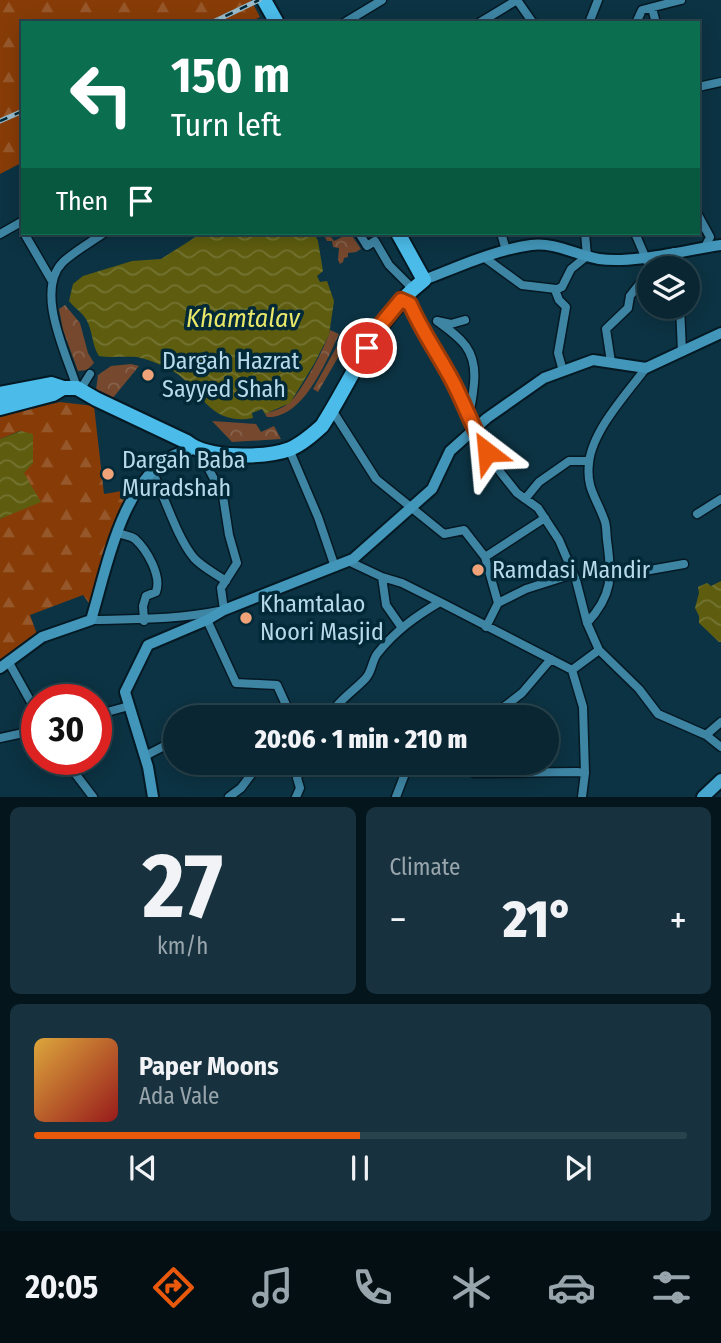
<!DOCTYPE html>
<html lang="en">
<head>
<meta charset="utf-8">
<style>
	body { margin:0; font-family:"Fira Sans Condensed",sans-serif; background:#17323e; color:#f1f3f6; height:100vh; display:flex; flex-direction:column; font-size:26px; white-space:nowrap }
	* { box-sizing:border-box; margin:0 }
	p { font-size:23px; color:#99a5ac }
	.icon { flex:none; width:38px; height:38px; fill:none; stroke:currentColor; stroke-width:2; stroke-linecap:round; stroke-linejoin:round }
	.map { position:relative; height:797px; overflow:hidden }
	.drawer { display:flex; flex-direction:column; gap:10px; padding:10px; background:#05151c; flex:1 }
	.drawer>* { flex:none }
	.guide { position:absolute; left:21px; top:21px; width:679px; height:214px; border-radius:0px; box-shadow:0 4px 18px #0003,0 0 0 2px #29434d; background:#0b6e4f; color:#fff; overflow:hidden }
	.controls { position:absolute; left:637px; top:256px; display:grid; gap:14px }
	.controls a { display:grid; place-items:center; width:63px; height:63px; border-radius:50%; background:#092632; box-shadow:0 4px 18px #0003,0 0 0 2px #29434d; font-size:35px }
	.speed { position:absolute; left:21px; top:684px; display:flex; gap:14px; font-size:35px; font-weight:700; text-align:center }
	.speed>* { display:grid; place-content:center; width:91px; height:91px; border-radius:50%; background:#092632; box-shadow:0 4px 18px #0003,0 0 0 2px #29434d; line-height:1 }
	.speed .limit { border:10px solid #d22; background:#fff; color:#111 }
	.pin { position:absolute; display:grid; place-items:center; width:60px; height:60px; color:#fff; margin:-30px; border:4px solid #fff; border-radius:50%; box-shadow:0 2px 7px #0007 }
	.me { position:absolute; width:77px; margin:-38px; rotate:331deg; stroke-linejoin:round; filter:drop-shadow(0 0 5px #0008) }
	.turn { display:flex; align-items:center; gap:24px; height:147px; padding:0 35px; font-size:32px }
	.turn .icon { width:91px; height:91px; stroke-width:2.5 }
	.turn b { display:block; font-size:49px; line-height:60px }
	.then { display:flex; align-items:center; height:66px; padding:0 35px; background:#0003; gap:14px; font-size:26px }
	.big { font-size:52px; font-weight:800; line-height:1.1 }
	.drawer .widget { flex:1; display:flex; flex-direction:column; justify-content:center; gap:10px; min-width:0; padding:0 24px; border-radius:10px; background:#17323e }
	.drawer .dial { align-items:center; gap:0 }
	.dial b { font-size:91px; line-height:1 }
	.song { display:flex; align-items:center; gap:21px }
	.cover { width:84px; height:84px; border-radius:10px; background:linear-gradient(135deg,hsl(40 70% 55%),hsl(0 70% 35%)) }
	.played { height:7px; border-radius:4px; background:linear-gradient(90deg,#ea580c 50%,#29434d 50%) }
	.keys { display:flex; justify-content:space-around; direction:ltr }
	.heat { display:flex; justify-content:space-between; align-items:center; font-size:38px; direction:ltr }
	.drawer .tiles { flex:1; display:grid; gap:10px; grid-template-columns:1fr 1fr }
	.widget:last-child { grid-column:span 2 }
	.trip { position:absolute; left:163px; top:705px; width:396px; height:70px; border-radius:35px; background:#092632; box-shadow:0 4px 18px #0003,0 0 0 2px #29434d; font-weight:800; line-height:70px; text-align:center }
	.dock { display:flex; height:112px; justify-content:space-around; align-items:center; background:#040f14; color:#99a5ac }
	.dock .icon { width:49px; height:49px }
	.dock .on { color:#ea580c }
	.dock b { font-size:32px; color:#f1f3f6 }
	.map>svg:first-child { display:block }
	.forest { fill:url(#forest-firs) }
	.park { fill:url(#park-crowns) }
	.water { fill:url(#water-waves) }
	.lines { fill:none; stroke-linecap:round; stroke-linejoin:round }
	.street-casing { stroke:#041923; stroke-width:11 }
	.secondary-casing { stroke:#041923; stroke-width:14 }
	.primary-casing { stroke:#041923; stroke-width:16 }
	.highway-casing { stroke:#041923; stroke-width:18 }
	.street { stroke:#3e85a4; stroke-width:8 }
	.secondary { stroke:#4296b9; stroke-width:10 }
	.primary { stroke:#46a6cd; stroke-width:12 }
	.highway { stroke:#4bbce9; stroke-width:14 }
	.rail-casing { stroke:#97baca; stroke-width:5 }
	.rail { stroke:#012938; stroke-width:2.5; stroke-dasharray:8; stroke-linecap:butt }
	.route-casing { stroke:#983908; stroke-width:18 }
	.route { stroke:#ea580c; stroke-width:12 }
	.poi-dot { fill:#f0a279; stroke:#012938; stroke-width:2.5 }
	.labels { text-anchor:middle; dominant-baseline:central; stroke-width:7; stroke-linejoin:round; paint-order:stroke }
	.poi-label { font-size:24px; fill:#b7d9ea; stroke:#012938; text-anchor:start }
	.water-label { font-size:26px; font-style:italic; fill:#e8e769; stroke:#012938 }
</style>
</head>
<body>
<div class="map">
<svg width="721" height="797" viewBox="0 0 721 797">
	<defs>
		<pattern id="forest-firs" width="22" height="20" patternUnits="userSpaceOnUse" patternTransform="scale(1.75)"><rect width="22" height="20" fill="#873c07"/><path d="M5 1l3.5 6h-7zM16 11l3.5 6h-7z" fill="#96582b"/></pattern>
		<pattern id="park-crowns" width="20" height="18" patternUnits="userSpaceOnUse" patternTransform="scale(1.75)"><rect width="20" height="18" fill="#76482e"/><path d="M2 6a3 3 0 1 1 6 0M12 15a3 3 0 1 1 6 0" fill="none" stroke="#87624c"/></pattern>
		<pattern id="water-waves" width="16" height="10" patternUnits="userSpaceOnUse" patternTransform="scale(1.75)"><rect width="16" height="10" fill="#5e5d0f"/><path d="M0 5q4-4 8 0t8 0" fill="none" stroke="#737432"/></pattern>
	</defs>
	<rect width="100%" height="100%" fill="#0c3343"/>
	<!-- forest -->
	<path class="forest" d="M 0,0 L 251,0 L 260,17 L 248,23 L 23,23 L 23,162 L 0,174 Z
		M 60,402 L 94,406 L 104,494 L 128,490 L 92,607 L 83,595 L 30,615 L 38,637 L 0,665 L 0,519 L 5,516 L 24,473 L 20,431 L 0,439 L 0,416 Z"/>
	<!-- park -->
	<path class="park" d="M 323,233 L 328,233 L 334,241 L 350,233 L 361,249 L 356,252 L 348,253 L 348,257 L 344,258 L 343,262 L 340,264 L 338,260 L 339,248 L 333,247 L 332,241 L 327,241 Z
		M 65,305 L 80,323 L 88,353 L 94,363 L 87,370 L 78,371 L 63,330 L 59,309 Z
		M 330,330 L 339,334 C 326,362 303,419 267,417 L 265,414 C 273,411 284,408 290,402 C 300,394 328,343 330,330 Z
		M 341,339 L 347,342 L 318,392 L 313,389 Z
		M 131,364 L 139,366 L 112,399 L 96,390 L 98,375 L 111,366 Z
		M 212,421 L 256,424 L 261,432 L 274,426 L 281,439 L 232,442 Z"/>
	<!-- water -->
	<path class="water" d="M 202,233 L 314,233 L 318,241 L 323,271 L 317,276 L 320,282 L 327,281 L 334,301 L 329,335 L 314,364 L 290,403 L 265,414 L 262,409 L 252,413 L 253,418 C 206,427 200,384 168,368 C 159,364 147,359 137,357 C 124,356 111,358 99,356 C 92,345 93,334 88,323 C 84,313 75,309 69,301 L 73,284 L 83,276 L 132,261 L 161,259 Z
		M 21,431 L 33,434 L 33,463 L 24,473 L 41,502 L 0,519 L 0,439 Z
		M 721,581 L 721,642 L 719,642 L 699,623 L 699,616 L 695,608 L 699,593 L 698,587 L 707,583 L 711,586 Z"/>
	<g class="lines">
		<defs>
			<path id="street" d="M 517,0 L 533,23
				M 652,8 L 656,23
				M 344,23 L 382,0
				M 479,23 L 517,0
				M 589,23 L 598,0
				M 636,23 L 642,10 L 681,0
				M 698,87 L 721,82
				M 698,215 L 710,237 L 705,247
				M 24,233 L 52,281
				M 359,233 L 367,246 L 375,241 L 389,265 L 413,289
				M 501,233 L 506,250
				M 635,233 L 650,268
				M 0,234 L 23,221
				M 674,252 L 678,268
				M 485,258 L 522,285 L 556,289
				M 401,300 L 410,304 L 421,330 L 452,381 L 474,430 L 501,473 L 517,493 L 538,508 L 559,540 L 576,580 L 587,623 L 599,650 L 639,689 L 658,714 L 706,735 L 721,747
				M 680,306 L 682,352
				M 465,320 L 451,324 L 437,321 C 462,339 477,350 474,383 C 473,394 472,405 468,416
				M 611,362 L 606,329 L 628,308 L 630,296 L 649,272
				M 563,371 L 558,353 L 566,307 L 559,300 L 555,290 L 562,287 L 571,269 L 587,256 L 585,233
				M 77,388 C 67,355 34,291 63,262 C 75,251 91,242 104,233
				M 80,390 L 90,374
				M 332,410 L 376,479 L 444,534 L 464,530 L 485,557
				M 289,449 L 318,517 L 335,567
				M 152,471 C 165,497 176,536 194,558 C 202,567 216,574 226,581
				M 525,499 L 539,482 L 569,461 L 589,461
				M 697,514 L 721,499
				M 118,533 C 123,535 131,536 135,539 C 147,550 162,576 156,592 L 146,596 L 143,606 L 144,621
				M 348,561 L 382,577
				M 610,577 L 684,564
				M 498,603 L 485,557 L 545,518
				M 91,620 C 139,619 176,620 224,610 L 221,588 L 237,563 L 229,535 L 223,496 L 205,462 L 195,449
				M 207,620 L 236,683 L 277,685 L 292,718
				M 587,623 C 613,595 612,576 607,540 C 606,533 607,525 604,519 C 596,497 586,488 589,463 C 592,431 627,393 646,368
				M 486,627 L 498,603 L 526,589 L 573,574
				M 402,628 L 386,605 L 382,577 L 402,583 L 440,602
				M 8,661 L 37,713
				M 96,715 L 129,706
				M 329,718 C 334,704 355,690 366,678 C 372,671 372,661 377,654 C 395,631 416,616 440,602 L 572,670
				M 499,718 L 498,715 L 504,707 L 522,693 L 551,659
				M 706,735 L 721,722
				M 0,738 L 37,730
				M 145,756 L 170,743
				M 65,760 L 93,797
				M 451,763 L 474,773 L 577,772 L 585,773
				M 229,797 L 241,788 L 260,763
				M 296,797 L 300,788 L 297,778 L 303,763
				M 396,797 L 409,763
				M 582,797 L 585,773 L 583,707 L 572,670 L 599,650"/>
			<path id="secondary" d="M 424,280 C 458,267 494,250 531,245 C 556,242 575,255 599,259 C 633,264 686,250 721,245
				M 0,668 L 42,637 L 91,620 C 107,568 121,482 174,455 C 180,452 188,451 195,449
				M 153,797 L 148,767 L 125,692 L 148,645 L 207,620 L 224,610 L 353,559 L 432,489 L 450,451 L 487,418 L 544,378 L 593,360 L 646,368 L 721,333"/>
			<path id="primary" d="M 703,797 L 721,780"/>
			<path id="highway" d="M 264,0 L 277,23
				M 0,394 L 51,384 L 63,388 L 77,388 L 96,399 L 187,442 C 207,459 266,458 290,449 C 302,444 312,435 322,426 C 354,376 376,317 424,280 L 398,233
				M 0,408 L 53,394 L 63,388"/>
		</defs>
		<!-- street casing -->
		<use href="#street" class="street-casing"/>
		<!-- secondary casing -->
		<use href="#secondary" class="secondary-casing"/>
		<!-- primary casing -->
		<use href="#primary" class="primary-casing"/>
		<!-- highway casing -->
		<use href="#highway" class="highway-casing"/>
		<!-- street -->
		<use href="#street" class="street"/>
		<!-- secondary -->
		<use href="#secondary" class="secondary"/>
		<!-- primary -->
		<use href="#primary" class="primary"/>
		<!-- highway -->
		<use href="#highway" class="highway"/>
		<defs>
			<path id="rail" d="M 211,23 L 259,0
				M 0,121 L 23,111"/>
		</defs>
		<!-- rail casing -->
		<use href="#rail" class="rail-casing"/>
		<!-- rail -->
		<use href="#rail" class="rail"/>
	</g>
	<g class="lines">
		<defs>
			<path id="route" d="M 367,348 L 382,323 L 401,300 L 410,304 C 422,332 439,355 453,382 C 465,405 473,429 487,452"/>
		</defs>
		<!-- route casing -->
		<use href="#route" class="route-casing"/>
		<!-- route -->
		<use href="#route" class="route"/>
	</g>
	<!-- markers -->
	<g class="poi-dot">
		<circle cx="148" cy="375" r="7"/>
		<circle cx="108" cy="474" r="7"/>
		<circle cx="478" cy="570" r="7"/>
		<circle cx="246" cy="618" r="7"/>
	</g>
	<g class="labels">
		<!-- poi labels -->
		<g class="poi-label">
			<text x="162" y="361">Dargah Hazrat<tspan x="162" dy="28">Sayyed Shah</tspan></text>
			<text x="122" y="460">Dargah Baba<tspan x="122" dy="28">Muradshah</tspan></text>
			<text x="492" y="570">Ramdasi Mandir</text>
			<text x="260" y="604">Khamtalao<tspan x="260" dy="28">Noori Masjid</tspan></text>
		</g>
		<!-- water labels -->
		<g class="water-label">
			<text x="243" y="318">Khamtalav</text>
		</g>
	</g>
</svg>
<div class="controls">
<a><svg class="icon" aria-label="layers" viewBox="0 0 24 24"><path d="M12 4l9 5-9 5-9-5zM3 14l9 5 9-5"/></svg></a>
</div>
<div class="speed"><div class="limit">30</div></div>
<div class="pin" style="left:367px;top:348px;background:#d93025"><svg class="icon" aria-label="arrive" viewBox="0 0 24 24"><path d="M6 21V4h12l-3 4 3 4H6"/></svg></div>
<svg class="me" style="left:487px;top:452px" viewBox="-20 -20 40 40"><path d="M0-17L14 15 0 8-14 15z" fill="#ea580c" stroke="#fff" stroke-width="4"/></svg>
<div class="trip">20:06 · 1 min · 210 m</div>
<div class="guide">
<div class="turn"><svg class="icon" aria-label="left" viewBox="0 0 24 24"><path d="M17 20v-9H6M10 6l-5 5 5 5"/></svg><div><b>150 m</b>Turn left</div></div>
<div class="then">Then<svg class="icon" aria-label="arrive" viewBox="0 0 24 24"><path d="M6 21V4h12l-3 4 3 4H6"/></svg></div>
</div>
</div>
<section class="drawer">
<div class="tiles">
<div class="widget dial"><b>27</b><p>km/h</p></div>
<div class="widget"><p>Climate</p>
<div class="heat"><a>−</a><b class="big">21°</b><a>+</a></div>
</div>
<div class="widget">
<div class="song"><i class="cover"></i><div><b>Paper Moons</b><p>Ada Vale</p></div></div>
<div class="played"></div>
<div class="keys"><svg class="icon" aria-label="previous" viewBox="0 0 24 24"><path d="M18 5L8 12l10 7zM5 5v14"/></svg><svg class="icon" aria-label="pause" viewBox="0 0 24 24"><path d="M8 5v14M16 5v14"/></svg><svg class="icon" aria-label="next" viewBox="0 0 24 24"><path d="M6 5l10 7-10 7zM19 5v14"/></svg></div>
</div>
</div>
</section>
<nav class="dock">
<b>20:05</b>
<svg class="icon on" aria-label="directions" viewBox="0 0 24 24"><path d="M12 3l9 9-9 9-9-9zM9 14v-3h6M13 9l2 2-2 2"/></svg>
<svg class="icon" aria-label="music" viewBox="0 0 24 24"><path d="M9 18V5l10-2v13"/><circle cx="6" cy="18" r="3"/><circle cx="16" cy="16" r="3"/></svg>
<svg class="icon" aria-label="phone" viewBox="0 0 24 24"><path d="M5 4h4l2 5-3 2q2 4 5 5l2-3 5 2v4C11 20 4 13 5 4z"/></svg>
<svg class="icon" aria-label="climate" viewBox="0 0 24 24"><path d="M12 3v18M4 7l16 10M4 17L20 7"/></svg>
<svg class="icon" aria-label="car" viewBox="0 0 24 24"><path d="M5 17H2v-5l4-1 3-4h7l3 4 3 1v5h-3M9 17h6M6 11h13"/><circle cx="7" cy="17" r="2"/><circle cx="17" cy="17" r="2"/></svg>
<svg class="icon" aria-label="filters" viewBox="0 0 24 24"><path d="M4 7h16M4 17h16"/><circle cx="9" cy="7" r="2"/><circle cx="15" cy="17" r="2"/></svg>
</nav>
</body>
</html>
